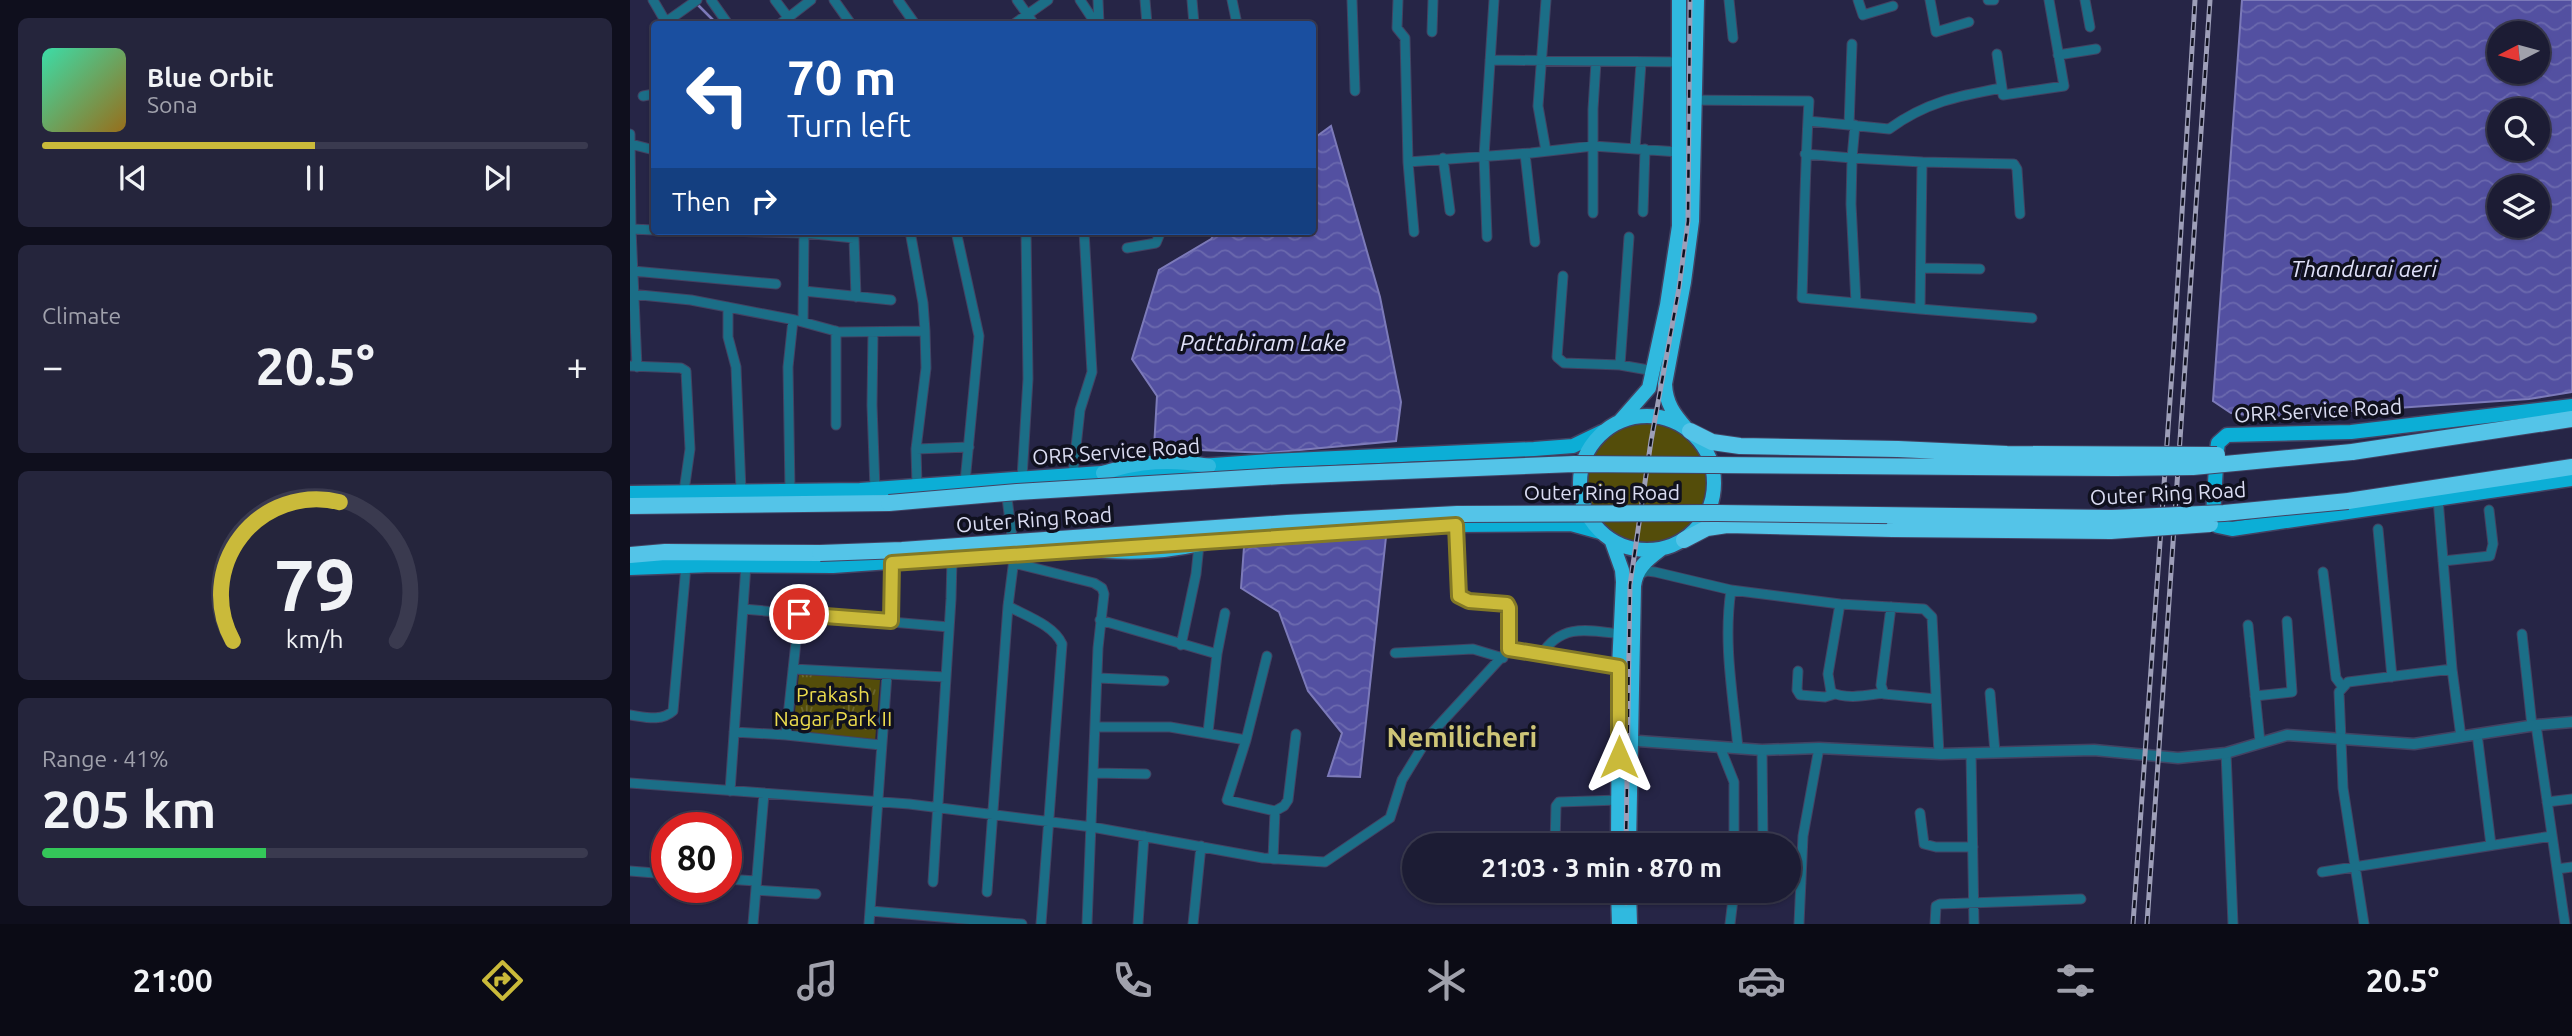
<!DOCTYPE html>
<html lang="en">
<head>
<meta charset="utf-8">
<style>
	body { margin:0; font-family:Ubuntu,sans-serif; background:#25253c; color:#f1f3f6; height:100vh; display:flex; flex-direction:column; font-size:26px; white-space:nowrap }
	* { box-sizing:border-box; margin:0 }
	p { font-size:23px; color:#a0a1ac }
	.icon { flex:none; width:38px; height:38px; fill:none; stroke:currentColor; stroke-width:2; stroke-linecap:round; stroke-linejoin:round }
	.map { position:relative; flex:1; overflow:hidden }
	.sheet { display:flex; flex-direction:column; gap:18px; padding:18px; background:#0f0f1d; width:630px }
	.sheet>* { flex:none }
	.top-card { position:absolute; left:21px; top:21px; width:665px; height:214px; border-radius:7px; box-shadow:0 2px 5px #0004,0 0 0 2px #3a3a4f; background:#1a4fa0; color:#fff; overflow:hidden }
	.needle { width:46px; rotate:264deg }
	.fabs { position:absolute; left:1857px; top:21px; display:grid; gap:14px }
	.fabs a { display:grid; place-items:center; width:63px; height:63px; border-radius:50%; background:#1c1c34; box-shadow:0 2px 5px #0004,0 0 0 2px #3a3a4f; font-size:35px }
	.speed { position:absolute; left:21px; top:812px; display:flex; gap:14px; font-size:35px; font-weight:700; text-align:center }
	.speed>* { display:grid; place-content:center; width:91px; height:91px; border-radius:50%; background:#1c1c34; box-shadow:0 2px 5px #0004,0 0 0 2px #3a3a4f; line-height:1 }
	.speed .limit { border:10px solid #d22; background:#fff; color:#111 }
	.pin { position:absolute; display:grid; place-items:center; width:60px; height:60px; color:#fff; margin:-30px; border:4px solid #fff; border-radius:50%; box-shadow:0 2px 7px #0007 }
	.me { position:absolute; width:77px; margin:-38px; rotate:0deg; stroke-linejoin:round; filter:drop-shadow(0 0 5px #0008) }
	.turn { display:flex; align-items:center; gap:24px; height:147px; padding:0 21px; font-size:32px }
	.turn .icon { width:91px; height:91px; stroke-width:2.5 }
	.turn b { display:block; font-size:49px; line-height:60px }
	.then { display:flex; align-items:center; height:66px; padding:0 21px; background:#0003; gap:14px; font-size:26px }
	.big { font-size:52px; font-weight:700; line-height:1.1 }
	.sheet .tile { flex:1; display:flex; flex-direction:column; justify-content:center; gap:10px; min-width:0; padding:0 24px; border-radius:10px; background:#25253c }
	.sheet .dial { align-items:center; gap:0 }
	.dial svg { height:182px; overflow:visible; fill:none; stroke:#3a3a4f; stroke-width:7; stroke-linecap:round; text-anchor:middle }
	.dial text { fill:#f1f3f6; stroke:none }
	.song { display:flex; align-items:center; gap:21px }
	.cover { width:84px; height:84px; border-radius:10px; background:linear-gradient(135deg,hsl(160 70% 55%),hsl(40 70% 35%)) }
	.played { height:7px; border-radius:4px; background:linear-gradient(90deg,#caba3a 50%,#3a3a4f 50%) }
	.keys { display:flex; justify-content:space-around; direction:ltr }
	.heat { display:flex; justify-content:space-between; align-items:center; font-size:38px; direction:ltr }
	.charge { height:10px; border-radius:5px; background:linear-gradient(90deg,#34c759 41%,#3a3a4f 0) }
	.trip { position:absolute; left:772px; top:833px; width:399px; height:70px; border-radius:35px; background:#1c1c34; box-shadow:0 2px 5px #0004,0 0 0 2px #3a3a4f; font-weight:700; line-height:70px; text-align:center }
	.dock { display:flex; height:112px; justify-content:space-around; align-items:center; background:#0b0b15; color:#a0a1ac }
	.dock .icon { width:49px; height:49px }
	.dock .active { color:#caba3a }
	.dock b { font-size:32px; color:#f1f3f6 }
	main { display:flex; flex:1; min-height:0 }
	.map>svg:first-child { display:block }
	.grass { fill:#544d0a }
	.park { fill:url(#park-tufts) }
	.water { fill:url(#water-waves); stroke:#7c7ab9; stroke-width:2; fill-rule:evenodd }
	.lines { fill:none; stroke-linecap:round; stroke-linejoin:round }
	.stream { stroke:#7c7ab9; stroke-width:2.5 }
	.minor-casing { stroke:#434262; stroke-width:11 }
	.tertiary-casing { stroke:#434262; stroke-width:13 }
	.primary-casing { stroke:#434262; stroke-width:17 }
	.trunk-casing { stroke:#434262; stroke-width:17 }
	.motorway-casing { stroke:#434262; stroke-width:18 }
	.minor { stroke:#1b6e87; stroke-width:9 }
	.tertiary { stroke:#1b6e87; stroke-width:10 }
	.primary { stroke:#0caed6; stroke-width:14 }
	.trunk { stroke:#30b9df; stroke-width:14 }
	.motorway { stroke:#54c4e8; stroke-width:16 }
	.rail-casing { stroke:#9d9eb8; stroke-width:5 }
	.rail { stroke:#10111f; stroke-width:2.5; stroke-dasharray:8; stroke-linecap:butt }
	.motorway-bridge-casing { stroke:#434262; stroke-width:18; stroke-linecap:butt }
	.motorway-bridge { stroke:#54c4e8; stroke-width:16 }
	.route-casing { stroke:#837926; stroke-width:18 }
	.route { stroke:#caba3a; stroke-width:12 }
	.labels { text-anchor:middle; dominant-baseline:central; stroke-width:7; stroke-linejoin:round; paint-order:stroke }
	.street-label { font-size:21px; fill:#dadcf2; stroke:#10111f }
	.park-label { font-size:21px; fill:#ecdb4d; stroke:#10111f }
	.water-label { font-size:23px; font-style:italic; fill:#e0e1f9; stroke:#10111f }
	.district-label { font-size:28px; font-weight:bold; fill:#cec577; stroke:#10111f }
</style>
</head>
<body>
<main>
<section class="sheet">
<div class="tile">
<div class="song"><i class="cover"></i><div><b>Blue Orbit</b><p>Sona</p></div></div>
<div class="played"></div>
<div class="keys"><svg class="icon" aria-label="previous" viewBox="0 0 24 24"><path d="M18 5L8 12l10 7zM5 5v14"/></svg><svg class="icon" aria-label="pause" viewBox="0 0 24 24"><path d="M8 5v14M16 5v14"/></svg><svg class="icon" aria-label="next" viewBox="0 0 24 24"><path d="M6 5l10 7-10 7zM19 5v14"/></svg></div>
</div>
<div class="tile"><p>Climate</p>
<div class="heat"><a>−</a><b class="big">20.5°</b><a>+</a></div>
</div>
<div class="tile dial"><svg viewBox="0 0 100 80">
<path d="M14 69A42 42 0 1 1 86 69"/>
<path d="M14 69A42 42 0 0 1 61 8" stroke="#caba3a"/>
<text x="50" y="56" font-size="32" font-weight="700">79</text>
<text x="50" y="72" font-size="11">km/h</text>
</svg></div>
<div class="tile"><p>Range · 41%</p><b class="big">205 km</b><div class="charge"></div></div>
</section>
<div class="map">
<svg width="1942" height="924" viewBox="0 0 1942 924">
	<defs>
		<pattern id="park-tufts" width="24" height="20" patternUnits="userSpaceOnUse" patternTransform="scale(1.75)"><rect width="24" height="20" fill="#544d0a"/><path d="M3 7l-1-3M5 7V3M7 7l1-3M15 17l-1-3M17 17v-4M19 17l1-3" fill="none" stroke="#6c662e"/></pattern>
		<pattern id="water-waves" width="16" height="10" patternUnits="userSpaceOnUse" patternTransform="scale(1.75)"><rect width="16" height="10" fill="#5350a1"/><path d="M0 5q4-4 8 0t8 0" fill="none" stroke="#6b69ae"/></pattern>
	</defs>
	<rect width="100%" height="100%" fill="#262546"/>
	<!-- grass -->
	<path class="grass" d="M954 484a62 62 0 1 1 124 0a62 62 0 1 1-124 0Z"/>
	<!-- park -->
	<path class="park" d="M 169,674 L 250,680 L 245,741 L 163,730 Z"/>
	<!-- water -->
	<path class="water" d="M 1612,0 L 1942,0 L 1942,392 L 1899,399 L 1633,417 L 1601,413 L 1583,401 ZM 1869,33 L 1908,33 L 1908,72 L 1869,72 ZM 1869,110 L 1908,110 L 1908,149 L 1869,149 ZM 1869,187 L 1908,187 L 1908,226 L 1869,226 Z
		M 701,126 L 750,297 L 771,402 L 766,441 L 638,453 L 524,448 L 527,396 L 502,359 L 529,270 L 581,239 L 587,231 L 682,231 L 683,139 Z
		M 756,537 L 730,777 L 698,776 L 712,733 L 678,691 L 649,612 L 611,588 L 614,547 Z"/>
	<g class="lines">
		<!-- stream -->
		<path class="stream" d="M 67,4 L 87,24"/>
		<defs>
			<path id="minor" d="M 23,0 L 37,24
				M 81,0 L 98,24
				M 145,0 L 163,24
				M 204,0 L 221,24
				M 268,0 L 285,24
				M 387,0 L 404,24
				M 450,0 L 466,24
				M 468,0 L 469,24
				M 515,0 L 517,24
				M 562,0 L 564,24
				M 602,0 L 607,24
				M 722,0 L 725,91
				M 768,0 L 767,28 L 775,38 L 778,162 L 901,153 L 963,146 L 1049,152
				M 1099,0 L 1103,38
				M 1228,0 L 1233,15 L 1263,6
				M 1300,0 L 1306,32 L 1339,22
				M 1358,0 L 1364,0
				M 1455,0 L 1460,27
				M 36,22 L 67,0
				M 150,24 L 181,0
				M 384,24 L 418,0
				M 802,32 L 803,0
				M 1367,54 L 1373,95 L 1434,86 L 1419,0
				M 1428,55 L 1466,49
				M 860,60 L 1049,62
				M 13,96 L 24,94
				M 1050,100 L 1179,101 C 1175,166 1174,232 1172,298 L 1290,309
				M 1178,121 L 1259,129 C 1296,102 1328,96 1372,88
				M 1219,125 L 1222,44
				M 0,134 L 1,229 L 7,367
				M 1,144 L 24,150
				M 1005,149 L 1011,63
				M 916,151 L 908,106 L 916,0
				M 895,154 L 905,242
				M 1175,154 L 1222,158 L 1225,125
				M 813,158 L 820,211
				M 778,162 L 784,232
				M 1013,212 L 1015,149
				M 963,213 L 963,109 L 966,62
				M 1390,214 L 1387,169 L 1384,164 L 1292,162 L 1290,309 L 1402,318
				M 1,229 L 24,230
				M 92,231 L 174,233 L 224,238 L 226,297
				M 326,231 L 349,336 L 335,482
				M 857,237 L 854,156 L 864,0
				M 999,237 L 990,365 L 1024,371
				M 497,248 L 526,243 L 531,231
				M 1291,268 L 1350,269
				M 3,271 L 146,284
				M 933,276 L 927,357 L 934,363 L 990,365
				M 174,291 L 261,300
				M 0,294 L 61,300 L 165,320 L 209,332 L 295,331 L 293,303 L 280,231
				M 1226,303 L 1221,204 L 1222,158 L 1292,162
				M 98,307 L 98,337 L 106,367 L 111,491
				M 173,322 L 174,233
				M 206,331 L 206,425
				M 243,332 L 242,405 L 245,489
				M 0,366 L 51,368 L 56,371 L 60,449 L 54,491
				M 286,449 L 339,447
				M 443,474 L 450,410 L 462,372 L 454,231
				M 392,478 L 398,379 L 396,231
				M 287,486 L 286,449 L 296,368 L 295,331
				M 376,490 L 383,545
				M 160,491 L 158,367 L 163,320
				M 1808,499 L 1822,669
				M 826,525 L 829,596 L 839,601 L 877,604 L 879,608 L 879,649
				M 1748,529 L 1762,677
				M 1813,561 L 1860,556 L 1863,544 L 1859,510
				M 384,563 L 464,583 L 472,588 L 474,594 L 468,648 L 457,924
				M 1693,572 L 1706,678 L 1712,686
				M 1008,575 L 1017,571 L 1025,572 L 1101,590
				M 1210,604 L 1294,609 L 1302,617 L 1309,754
				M 378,606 C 394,615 424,625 432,644 L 411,924
				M 1261,607 L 1251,685 L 1254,694 L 1306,699
				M 113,609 L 319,627
				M 169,614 L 156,735 L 251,745
				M 470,620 L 587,654 L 578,732
				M 261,621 L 262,563
				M 1618,625 L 1630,742
				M 1892,634 L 1902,726
				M 551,645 L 566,574 L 569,545
				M 765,653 L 843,649 L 873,658
				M 587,654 L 595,613
				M 911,655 C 931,623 958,630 990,634
				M 163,669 L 315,677
				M 1168,671 L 1167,690 L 1170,695 L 1195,697 L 1205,694
				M 468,678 L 534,681
				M 1360,693 L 1365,752
				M 1625,696 L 1662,692 L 1657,621
				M 0,715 C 15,717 31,722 43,711 L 56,566
				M 1906,725 L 1935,924
				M 466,727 L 540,727 L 616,740 L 597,800 L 645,811 L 643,859
				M 104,732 L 156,735
				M 1847,734 L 1861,845
				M 616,740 L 637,656
				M 1090,747 L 1104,782 L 1104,845
				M 1108,748 C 1103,695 1093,643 1101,590 L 1210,604 L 1198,674 L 1201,692 C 1216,700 1238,695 1254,693
				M 1132,750 L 1133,845
				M 1341,753 L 1344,924
				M 1596,753 L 1603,924
				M 464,773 L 516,774
				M 0,783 L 279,804 L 462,827 L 633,858 L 695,862 L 760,818 L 772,780 L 799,736 L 879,649 L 989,667
				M 100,791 L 116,565
				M 1917,802 L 1942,799
				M 645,811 L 654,806 L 658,800 L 666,734
				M 1290,813 L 1294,844 L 1306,847 L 1343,847
				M 925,845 L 926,806 L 929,802 L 989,800
				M 1927,869 L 1942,867
				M 0,871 L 37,874
				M 1692,872 L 1922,836
				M 96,879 L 126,881
				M 303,882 L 321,599 L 322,559
				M 1158,883 L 1171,883
				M 126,890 L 186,894
				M 357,892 L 378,606 L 384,559
				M 924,893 L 924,891
				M 999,899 L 1045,897 L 1089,891
				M 241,911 L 392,924
				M 123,924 L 134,793
				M 239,924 L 257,674
				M 508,924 L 514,836
				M 563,924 L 571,846
				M 1100,924 L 1104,891
				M 1169,924 L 1173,836 L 1189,748
				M 1305,924 L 1306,906 L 1310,904 L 1451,899
				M 1734,924 L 1713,788 L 1709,692 L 1718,682 L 1822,669 L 1831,737"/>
			<path id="tertiary" d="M 995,740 L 1132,750 L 1189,748 L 1311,754 L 1464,750 L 1548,758 L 1596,753 L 1657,735 L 1784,744 L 1906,725 L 1942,722"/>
			<path id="primary" d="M 1942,406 L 1721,432 L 1597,435 L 1588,443 L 1587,450 L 1583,516 L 1588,526 L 1602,529 L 1942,479
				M 0,493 L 230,490 L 640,461 L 904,449 L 943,446 L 972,432
				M 578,540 L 826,525 L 941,524 L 970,532
				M 0,568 L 83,565 L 203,566 L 460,548"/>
			<path id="trunk" d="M950 483a67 67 0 1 1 134 0a67 67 0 1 1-134 0Z
				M 990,421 L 1019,388 L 1037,305 L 1049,226 L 1049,0
				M 1056,428 C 1044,414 1036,404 1035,384 L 1054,282 L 1062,221 L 1067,0
				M 473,473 C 509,461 541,459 579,466
				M 982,542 L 992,570 L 993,582 L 989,667 L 988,845
				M 449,549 C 500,554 540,553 590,539
				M 999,845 L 1004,586 C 1006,568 1017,560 1030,550
				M 988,891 L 989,924
				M 999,891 L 1000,924"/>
			<path id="motorway" d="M 1060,431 L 1082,442 L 1110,446 L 1268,449
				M 1722,452 L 1942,419
				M 1718,501 L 1942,467
				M 0,506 L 259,503
				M 1054,540 L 1077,528 L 1097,525 L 1263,529
				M 0,555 L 35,552 L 190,553"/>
		</defs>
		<!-- minor casing -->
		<use href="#minor" class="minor-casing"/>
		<!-- tertiary casing -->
		<use href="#tertiary" class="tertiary-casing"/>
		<!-- primary casing -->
		<use href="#primary" class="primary-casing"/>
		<!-- trunk casing -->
		<use href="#trunk" class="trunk-casing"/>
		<!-- motorway casing -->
		<use href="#motorway" class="motorway-casing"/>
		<!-- minor -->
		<use href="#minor" class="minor"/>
		<!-- tertiary -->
		<use href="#tertiary" class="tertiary"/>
		<!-- primary -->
		<use href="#primary" class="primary"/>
		<!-- trunk -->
		<use href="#trunk" class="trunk"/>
		<!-- motorway -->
		<use href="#motorway" class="motorway"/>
		<defs>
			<path id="rail" d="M 996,845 L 1000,585 L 1021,441 L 1049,288 L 1058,221 L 1060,0
				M 996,891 L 996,903
				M 1503,924 L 1544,344 L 1565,0
				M 1517,924 L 1580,0"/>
		</defs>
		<!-- rail casing -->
		<use href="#rail" class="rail-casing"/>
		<!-- rail -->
		<use href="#rail" class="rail"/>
		<defs>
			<path id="motorway-bridge" d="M 1268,449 L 1377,454 L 1587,455
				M 259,503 L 387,492 L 651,476 L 944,464 L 1486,468 L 1563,467 L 1722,452
				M 1263,529 L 1481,531 L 1580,524
				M 190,553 L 272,550 L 657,523 L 827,514 L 1087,513 L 1482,518 L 1594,513 L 1718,501"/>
		</defs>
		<!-- motorway-bridge casing -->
		<use href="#motorway-bridge" class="motorway-bridge-casing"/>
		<!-- motorway-bridge -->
		<use href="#motorway-bridge" class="motorway-bridge"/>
	</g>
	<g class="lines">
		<defs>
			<path id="route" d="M 169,614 L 261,621 L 262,563 L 826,525 L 829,596 L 839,601 L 877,604 L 879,608 L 879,649 L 989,667 L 989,757"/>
		</defs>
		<!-- route casing -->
		<use href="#route" class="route-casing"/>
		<!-- route -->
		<use href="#route" class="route"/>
	</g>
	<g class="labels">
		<!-- street labels -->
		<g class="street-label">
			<text transform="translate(1688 410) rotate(-3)">ORR Service Road</text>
			<text transform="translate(486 451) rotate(-4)">ORR Service Road</text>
			<text x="972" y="492">Outer Ring Road</text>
			<text transform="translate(1538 493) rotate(-3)">Outer Ring Road</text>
			<text transform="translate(404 519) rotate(-4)">Outer Ring Road</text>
		</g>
		<!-- park labels -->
		<g class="park-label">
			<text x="203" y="694">Prakash<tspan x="203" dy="24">Nagar Park II</tspan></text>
		</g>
		<!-- water labels -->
		<g class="water-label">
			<text x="1734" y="268">Thandurai aeri</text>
			<text x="633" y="342">Pattabiram Lake</text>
		</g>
		<!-- district labels -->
		<g class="district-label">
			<text x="832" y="736">Nemilicheri</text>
		</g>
	</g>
</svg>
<div class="fabs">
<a><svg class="needle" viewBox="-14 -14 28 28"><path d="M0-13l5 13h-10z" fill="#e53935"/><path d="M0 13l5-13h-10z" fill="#a0a1ac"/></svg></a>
<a><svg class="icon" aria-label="search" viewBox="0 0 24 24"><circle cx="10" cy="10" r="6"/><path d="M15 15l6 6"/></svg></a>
<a><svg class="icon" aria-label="layers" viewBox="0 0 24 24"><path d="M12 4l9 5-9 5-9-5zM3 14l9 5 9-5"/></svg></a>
</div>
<div class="speed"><div class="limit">80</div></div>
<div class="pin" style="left:169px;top:614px;background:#d93025"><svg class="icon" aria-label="arrive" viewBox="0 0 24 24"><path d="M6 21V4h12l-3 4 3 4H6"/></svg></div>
<svg class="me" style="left:989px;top:757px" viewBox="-20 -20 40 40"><path d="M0-17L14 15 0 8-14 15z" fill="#caba3a" stroke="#fff" stroke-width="4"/></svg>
<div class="trip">21:03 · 3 min · 870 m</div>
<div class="top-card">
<div class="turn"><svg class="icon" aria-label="left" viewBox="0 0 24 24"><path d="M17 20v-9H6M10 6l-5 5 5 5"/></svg><div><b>70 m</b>Turn left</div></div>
<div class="then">Then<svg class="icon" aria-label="right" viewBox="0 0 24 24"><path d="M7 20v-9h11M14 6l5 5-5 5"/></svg></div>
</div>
</div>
</main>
<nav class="dock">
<b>21:00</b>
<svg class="icon active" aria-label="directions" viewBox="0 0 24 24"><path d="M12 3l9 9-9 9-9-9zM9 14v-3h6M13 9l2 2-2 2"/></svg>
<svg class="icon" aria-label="music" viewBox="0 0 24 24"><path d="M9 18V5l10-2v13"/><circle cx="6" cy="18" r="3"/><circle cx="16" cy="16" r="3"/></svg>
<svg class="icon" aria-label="phone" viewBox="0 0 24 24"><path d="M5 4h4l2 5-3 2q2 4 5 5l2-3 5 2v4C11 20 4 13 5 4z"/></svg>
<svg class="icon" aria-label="climate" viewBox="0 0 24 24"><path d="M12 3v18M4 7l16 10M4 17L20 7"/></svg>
<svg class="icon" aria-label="car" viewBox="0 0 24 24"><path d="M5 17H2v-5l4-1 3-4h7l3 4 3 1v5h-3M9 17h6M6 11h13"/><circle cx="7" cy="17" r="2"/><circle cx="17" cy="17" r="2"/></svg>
<svg class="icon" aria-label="filters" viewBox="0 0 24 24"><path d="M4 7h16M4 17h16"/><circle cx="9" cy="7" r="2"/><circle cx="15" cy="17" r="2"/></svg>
<b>20.5°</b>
</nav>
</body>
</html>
